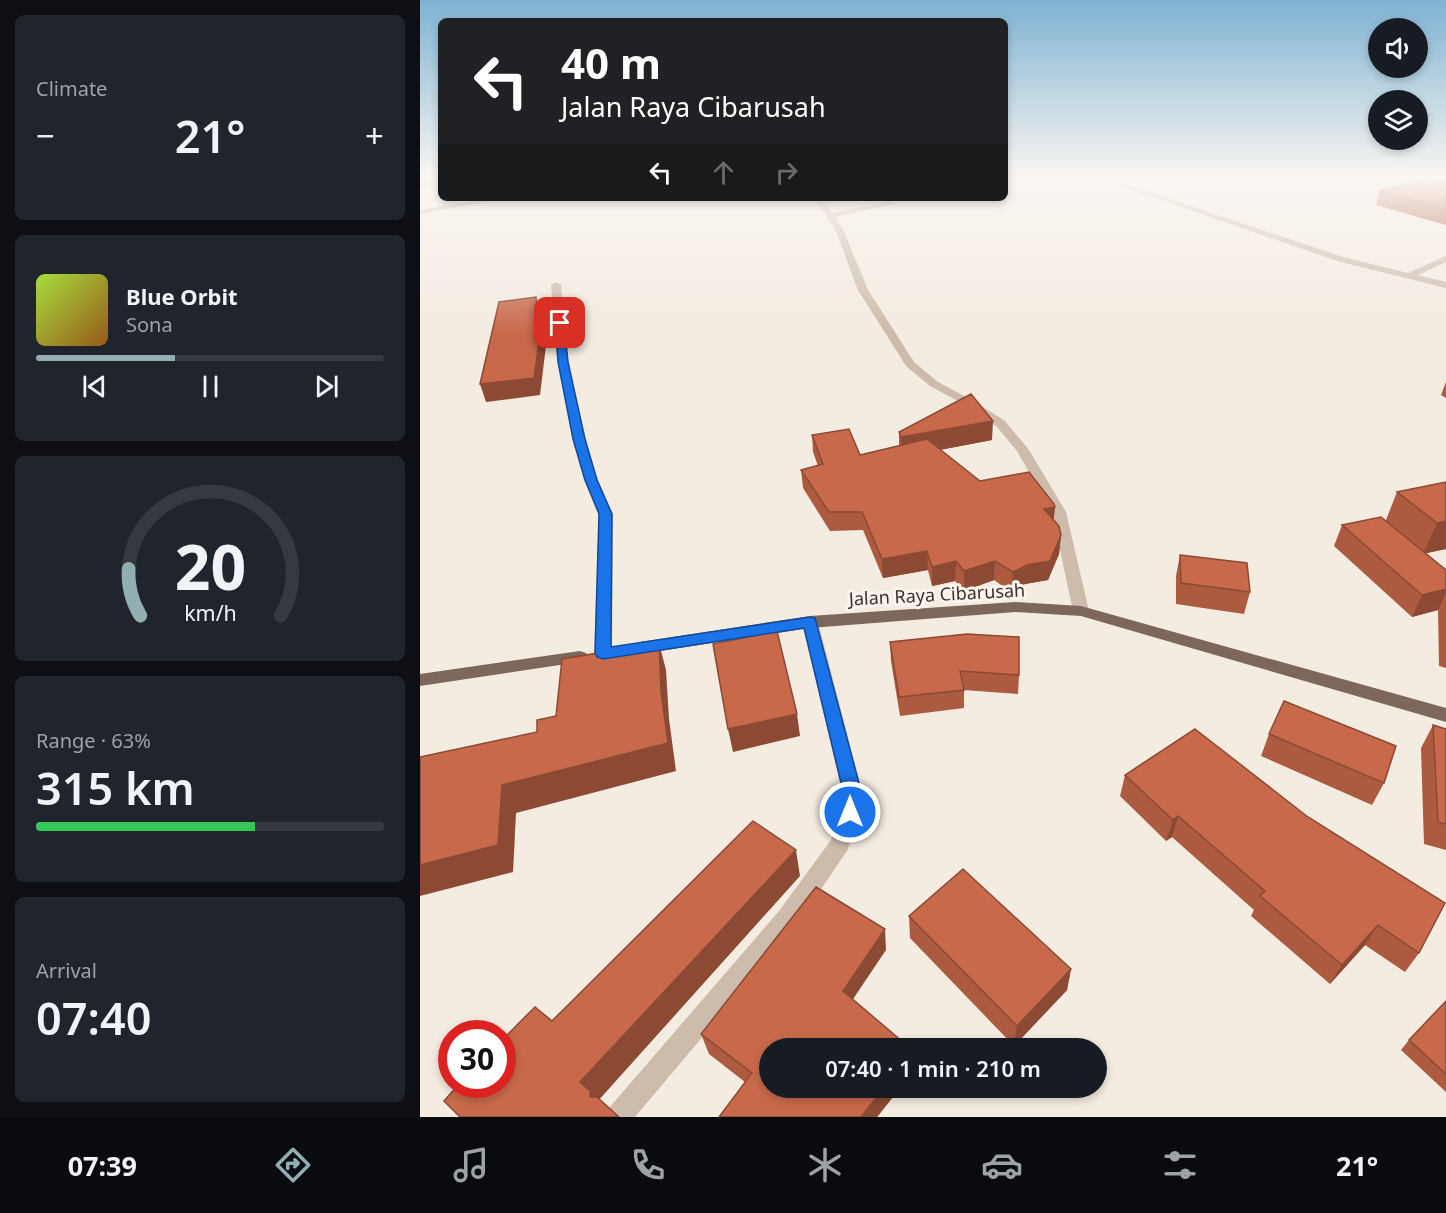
<!DOCTYPE html>
<html lang="en">
<head>
<meta charset="utf-8">
<style>
	body { margin:0; font-family:"Noto Sans",sans-serif; background:#20242c; color:#f1f3f6; height:100vh; display:flex; flex-direction:column; font-size:22px; white-space:nowrap }
	* { box-sizing:border-box; margin:0 }
	p { font-size:20px; color:#9ea1a6 }
	.icon { flex:none; width:33px; height:33px; fill:none; stroke:currentColor; stroke-width:2; stroke-linecap:round; stroke-linejoin:round }
	.map { position:relative; flex:1; overflow:hidden }
	.sheet { display:flex; flex-direction:column; gap:15px; padding:15px; background:#0d0f14; width:420px }
	.sheet>* { flex:none }
	.banner { position:absolute; left:18px; top:18px; width:570px; height:183px; border-radius:9px; box-shadow:0 3px 9px #0003; background:#202124; color:#fff; overflow:hidden }
	.tools { position:absolute; left:948px; top:18px; display:grid; gap:12px }
	.tools a { display:grid; place-items:center; width:60px; height:60px; border-radius:50%; background:#171b24; box-shadow:0 3px 9px #0003; font-size:30px }
	.speed { position:absolute; left:18px; top:1020px; display:flex; gap:12px; font-size:30px; font-weight:700; text-align:center }
	.speed>* { display:grid; place-content:center; width:78px; height:78px; border-radius:50%; background:#171b24; box-shadow:0 3px 9px #0003; line-height:1 }
	.speed .limit { border:9px solid #d22; background:#fff; color:#111 }
	.pin { position:absolute; display:grid; place-items:center; width:51px; height:51px; color:#fff; margin:-26px; border-radius:12px; box-shadow:0 3px 9px #0006 }
	.me { position:absolute; width:66px; margin:-33px; rotate:0deg; stroke-linejoin:round; filter:drop-shadow(0 0 4px #0008) }
	.turn { display:flex; align-items:center; gap:21px; height:126px; padding:0 24px; font-size:27px }
	.turn .icon { width:78px; height:78px; stroke-width:2.5 }
	.turn b { display:block; font-size:42px; line-height:51px }
	.lanes { display:flex; align-items:center; height:57px; padding:0 24px; background:#0003; justify-content:center; gap:30px; direction:ltr }
	.lanes .off { opacity:.35 }
	.big { font-size:45px; font-weight:600; line-height:1.1 }
	.sheet .widget { flex:1; display:flex; flex-direction:column; justify-content:center; gap:9px; min-width:0; padding:0 21px; border-radius:9px; background:#20242c }
	.sheet .dial { align-items:center; gap:0 }
	.dial svg { height:156px; overflow:visible; fill:none; stroke:#363941; stroke-width:7; stroke-linecap:round; text-anchor:middle }
	.dial text { fill:#f1f3f6; stroke:none }
	.song { display:flex; align-items:center; gap:18px }
	.cover { width:72px; height:72px; border-radius:9px; background:linear-gradient(135deg,hsl(80 70% 55%),hsl(30 70% 35%)) }
	.played { height:6px; border-radius:3px; background:linear-gradient(90deg,#92aeb2 40%,#363941 40%) }
	.keys { display:flex; justify-content:space-around; direction:ltr }
	.heat { display:flex; justify-content:space-between; align-items:center; font-size:33px; direction:ltr }
	.charge { height:9px; border-radius:4px; background:linear-gradient(90deg,#34c759 63%,#363941 0) }
	.trip { position:absolute; left:339px; top:1038px; width:348px; height:60px; border-radius:30px; background:#171b24; box-shadow:0 3px 9px #0003; font-weight:600; line-height:60px; text-align:center }
	.tabs { display:flex; height:96px; justify-content:space-around; align-items:center; background:#090b0e; color:#9ea1a6 }
	.tabs .icon { width:42px; height:42px }
	.tabs .on { color:#92aeb2 }
	.tabs b { font-size:27px; color:#f1f3f6 }
	main { display:flex; flex:1; min-height:0 }
	.map>svg:first-child { display:block }
	.lines { fill:none; stroke-linecap:round; stroke-linejoin:round }
	.street { fill:#cdbbac; fill-rule:evenodd }
	.primary { fill:#7d675c; fill-rule:evenodd }
	.wall { fill:#ac5a40 }
	.shaded-wall { fill:#8c4a34 }
	.building { fill:#c8694b; stroke:#8c4a34; stroke-width:1.5 }
	.route { fill:#1a73e8; stroke:#114b97; stroke-width:1.5 }
	.labels { text-anchor:middle; dominant-baseline:central; stroke-width:6; stroke-linejoin:round; paint-order:stroke }
	.street-label { font-size:18px; fill:#3b302b; stroke:#fbf5ee }
</style>
</head>
<body>
<main>
<section class="sheet">
<div class="widget"><p>Climate</p>
<div class="heat"><a>−</a><b class="big">21°</b><a>+</a></div>
</div>
<div class="widget">
<div class="song"><i class="cover"></i><div><b>Blue Orbit</b><p>Sona</p></div></div>
<div class="played"></div>
<div class="keys"><svg class="icon" aria-label="previous" viewBox="0 0 24 24"><path d="M18 5L8 12l10 7zM5 5v14"/></svg><svg class="icon" aria-label="pause" viewBox="0 0 24 24"><path d="M8 5v14M16 5v14"/></svg><svg class="icon" aria-label="next" viewBox="0 0 24 24"><path d="M6 5l10 7-10 7zM19 5v14"/></svg></div>
</div>
<div class="widget dial"><svg viewBox="0 0 100 80">
<path d="M14 69A42 42 0 1 1 86 69"/>
<path d="M14 69A42 42 0 0 1 8 45" stroke="#92aeb2"/>
<text x="50" y="56" font-size="32" font-weight="700">20</text>
<text x="50" y="72" font-size="11">km/h</text>
</svg></div>
<div class="widget"><p>Range · 63%</p><b class="big">315 km</b><div class="charge"></div></div>
<div class="widget"><p>Arrival</p><b class="big">07:40</b></div>
</section>
<div class="map">
<svg width="1026" height="1117" viewBox="0 0 1026 1117">
	<rect width="100%" height="100%" fill="#f4ebe1"/>
	<g class="lines">
		<!-- street -->
		<path class="street" d="M 671,176 L 682,176 L 923,257 L 988,273 L 1026,256 L 1026,262 L 998,275 L 1026,282 L 1026,288 L 917,261 Z
			M 21,180 L 21,184 L 0,187 L 0,183 Z
			M 69,198 L 86,198 L 0,214 L 0,210 Z
			M 394,198 L 402,198 L 412,213 L 465,203 L 459,198 L 468,198 L 475,204 L 415,217 L 423,229 L 448,290 L 494,362 L 518,382 L 557,403 L 585,421 L 609,450 L 646,512 L 669,611 L 667,615 L 655,615 L 653,611 L 632,512 L 597,451 L 577,427 L 549,407 L 510,386 L 486,366 L 438,290 L 415,229 Z
			M 136,282 L 141,285 L 148,362 L 165,439 L 178,480 L 193,514 L 192,653 L 189,657 L 177,657 L 174,653 L 179,514 L 164,480 L 153,439 L 138,362 L 131,285 Z
			M 390,616 L 396,618 L 398,622 L 441,787 L 440,812 L 427,851 L 375,927 L 215,1117 L 185,1117 L 189,1108 L 359,911 L 411,840 L 420,812 L 421,787 L 382,622 L 384,618 Z"/>
		<!-- primary -->
		<path class="primary" d="M 595,602 L 661,606 L 1026,708 L 1026,722 L 661,616 L 595,612 L 390,628 L 220,654 L 214,652 L 212,648 L 214,644 L 220,642 L 390,616 Z
			M 160,651 L 166,653 L 169,657 L 166,661 L 0,686 L 0,674 Z"/>
	</g>
	<!-- wall -->
	<path class="wall" d="M 1026,182 L 1026,225 L 956,205 L 960,191 Z
		M 1026,382 L 1026,398 L 1021,395 Z
		M 479,432 L 572,440 L 520,450 L 560,481 L 635,507 L 633,520 L 641,535 L 639,554 L 628,580 L 605,584 L 591,592 L 574,580 L 544,591 L 535,581 L 512,586 L 508,570 L 463,578 L 443,530 L 410,531 L 383,488 L 381,470 L 398,466 L 393,452 L 392,435 L 440,455 L 479,446 Z
		M 1026,482 L 1026,549 L 1005,553 L 1026,570 L 1026,668 L 1019,666 L 1018,610 L 992,617 L 914,546 L 922,525 L 966,520 L 977,492 Z
		M 760,555 L 830,592 L 824,614 L 756,604 L 756,576 Z
		M 470,642 L 599,675 L 598,694 L 544,690 L 544,708 L 480,716 L 471,661 Z
		M 1013,725 L 1026,729 L 1026,850 L 1004,844 L 1001,748 Z
		M 775,729 L 999,953 L 985,972 L 945,945 L 910,984 L 831,916 L 834,910 L 752,837 L 746,841 L 700,796 L 705,775 Z
		M 849,734 L 964,783 L 952,805 L 841,756 Z
		M 489,916 L 651,969 L 647,990 L 594,1046 L 490,938 Z
		M 466,950 L 350,1088 L 480,1088 L 457,1117 L 299,1117 L 325,1082 L 289,1054 L 281,1034 Z
		M 1026,1001 L 1026,1092 L 981,1050 L 989,1040 Z"/>
	<!-- shaded-wall -->
	<path class="shaded-wall" d="M 0,176 L 13,176 L 0,178 Z
		M 116,297 L 120,313 L 124,305 L 129,321 L 120,395 L 66,402 L 60,384 L 117,306 Z
		M 573,421 L 572,440 L 481,457 L 481,437 Z
		M 635,507 L 633,526 L 624,509 Z
		M 1026,521 L 1026,549 L 1003,554 L 1017,523 Z
		M 641,535 L 639,554 L 628,580 L 605,584 L 591,592 L 593,572 Z
		M 507,551 L 508,570 L 463,578 L 462,559 Z
		M 536,561 L 535,581 L 512,586 L 512,567 Z
		M 575,561 L 574,580 L 544,591 L 544,571 Z
		M 1026,589 L 1026,593 L 1018,610 L 992,617 L 1002,595 Z
		M 239,643 L 246,670 L 249,719 L 256,771 L 96,813 L 93,872 L 0,896 L 0,865 L 82,785 L 241,692 Z
		M 377,714 L 380,736 L 313,752 L 308,729 Z
		M 758,816 L 752,837 L 746,841 L 753,820 Z
		M 376,850 L 380,876 L 177,1102 L 184,1117 L 160,1082 Z
		M 958,925 L 945,945 L 910,984 L 922,965 Z
		M 465,929 L 466,950 L 425,1011 L 423,991 Z
		M 651,969 L 647,990 L 594,1046 L 597,1026 Z
		M 464,1088 L 480,1088 L 457,1117 L 441,1117 Z"/>
	<!-- building -->
	<path class="building" d="M 1008,178 L 1026,182 L 1026,209 L 960,191 Z
		M 116,297 L 117,306 L 124,305 L 114,378 L 60,384 L 79,302 Z
		M 551,394 L 573,421 L 481,437 L 479,432 Z
		M 429,429 L 440,455 L 507,439 L 560,481 L 609,472 L 634,504 L 635,507 L 624,509 L 639,526 L 641,535 L 630,561 L 607,565 L 593,572 L 575,561 L 544,571 L 536,561 L 512,567 L 507,551 L 462,559 L 442,512 L 409,512 L 381,470 L 403,464 L 392,435 Z
		M 1026,482 L 1026,521 L 1017,523 L 977,492 Z
		M 961,517 L 1026,570 L 1026,589 L 1002,595 L 922,525 Z
		M 760,555 L 827,563 L 830,592 L 761,583 Z
		M 357,631 L 377,714 L 308,729 L 293,644 Z
		M 547,634 L 599,637 L 599,675 L 540,671 L 544,690 L 479,697 L 470,642 Z
		M 239,643 L 241,692 L 248,743 L 82,785 L 78,845 L 0,865 L 0,757 L 117,732 L 117,720 L 136,716 L 142,659 Z
		M 864,701 L 976,746 L 964,783 L 849,734 Z
		M 1013,725 L 1026,729 L 1026,824 L 1018,822 Z
		M 775,729 L 888,817 L 1025,903 L 999,953 L 958,925 L 922,965 L 840,896 L 845,891 L 758,816 L 753,820 L 705,775 Z
		M 333,821 L 376,850 L 160,1082 L 170,1091 L 170,1097 L 177,1097 L 199,1117 L 40,1117 L 24,1101 L 39,1084 L 82,1084 L 82,1040 L 115,1007 L 132,1021 Z
		M 543,869 L 651,969 L 597,1026 L 489,916 Z
		M 396,887 L 465,929 L 423,991 L 490,1048 L 350,1048 L 350,1088 L 464,1088 L 441,1117 L 299,1117 L 332,1073 L 281,1034 Z
		M 1026,1001 L 1026,1074 L 989,1040 Z"/>
	<!-- sky -->
	<linearGradient id="sky" x2="0" y2="1"><stop stop-color="#7eb2d2"/><stop offset="0.53" stop-color="#faf6f2"/><stop offset="1" stop-color="#faf6f2" stop-opacity="0"/></linearGradient>
	<rect width="1026" height="333" fill="url(#sky)"/>
	<!-- route -->
	<path class="route" d="M 140,320 L 144,323 L 148,362 L 165,439 L 177,480 L 192,514 L 191,647 L 390,617 L 395,618 L 440,787 L 439,812 L 436,818 L 430,820 L 423,818 L 420,812 L 422,787 L 384,628 L 183,659 L 177,657 L 175,653 L 179,514 L 165,480 L 153,439 L 138,362 L 135,323 Z"/>
	<g class="labels">
		<!-- street labels -->
		<g class="street-label">
			<text transform="translate(517 594) rotate(-3)">Jalan Raya Cibarusah</text>
		</g>
	</g>
</svg>
<div class="tools">
<a><svg class="icon" aria-label="sound" viewBox="0 0 24 24"><path d="M4 9h4l5-4v14l-5-4H4zM17 9q2 3 0 6"/></svg></a>
<a><svg class="icon" aria-label="layers" viewBox="0 0 24 24"><path d="M12 4l9 5-9 5-9-5zM3 14l9 5 9-5"/></svg></a>
</div>
<div class="speed"><div class="limit">30</div></div>
<div class="pin" style="left:140px;top:323px;background:#d93025"><svg class="icon" aria-label="arrive" viewBox="0 0 24 24"><path d="M6 21V4h12l-3 4 3 4H6"/></svg></div>
<svg class="me" style="left:430px;top:812px" viewBox="-20 -20 40 40"><circle r="17" fill="#1a73e8" stroke="#fff" stroke-width="3"/><path d="M0-11L8 9 0 5-8 9z" fill="#fff"/></svg>
<div class="trip">07:40 · 1 min · 210 m</div>
<div class="banner">
<div class="turn"><svg class="icon" aria-label="left" viewBox="0 0 24 24"><path d="M17 20v-9H6M10 6l-5 5 5 5"/></svg><div><b>40 m</b>Jalan Raya Cibarusah</div></div>
<div class="lanes"><svg class="icon" aria-label="left" viewBox="0 0 24 24"><path d="M17 20v-9H6M10 6l-5 5 5 5"/></svg><svg class="icon off" aria-label="ahead" viewBox="0 0 24 24"><path d="M12 20V5M6 11l6-6 6 6"/></svg><svg class="icon off" aria-label="right" viewBox="0 0 24 24"><path d="M7 20v-9h11M14 6l5 5-5 5"/></svg></div>
</div>
</div>
</main>
<nav class="tabs">
<b>07:39</b>
<svg class="icon on" aria-label="directions" viewBox="0 0 24 24"><path d="M12 3l9 9-9 9-9-9zM9 14v-3h6M13 9l2 2-2 2"/></svg>
<svg class="icon" aria-label="music" viewBox="0 0 24 24"><path d="M9 18V5l10-2v13"/><circle cx="6" cy="18" r="3"/><circle cx="16" cy="16" r="3"/></svg>
<svg class="icon" aria-label="phone" viewBox="0 0 24 24"><path d="M5 4h4l2 5-3 2q2 4 5 5l2-3 5 2v4C11 20 4 13 5 4z"/></svg>
<svg class="icon" aria-label="climate" viewBox="0 0 24 24"><path d="M12 3v18M4 7l16 10M4 17L20 7"/></svg>
<svg class="icon" aria-label="car" viewBox="0 0 24 24"><path d="M5 17H2v-5l4-1 3-4h7l3 4 3 1v5h-3M9 17h6M6 11h13"/><circle cx="7" cy="17" r="2"/><circle cx="17" cy="17" r="2"/></svg>
<svg class="icon" aria-label="filters" viewBox="0 0 24 24"><path d="M4 7h16M4 17h16"/><circle cx="9" cy="7" r="2"/><circle cx="15" cy="17" r="2"/></svg>
<b>21°</b>
</nav>
</body>
</html>
